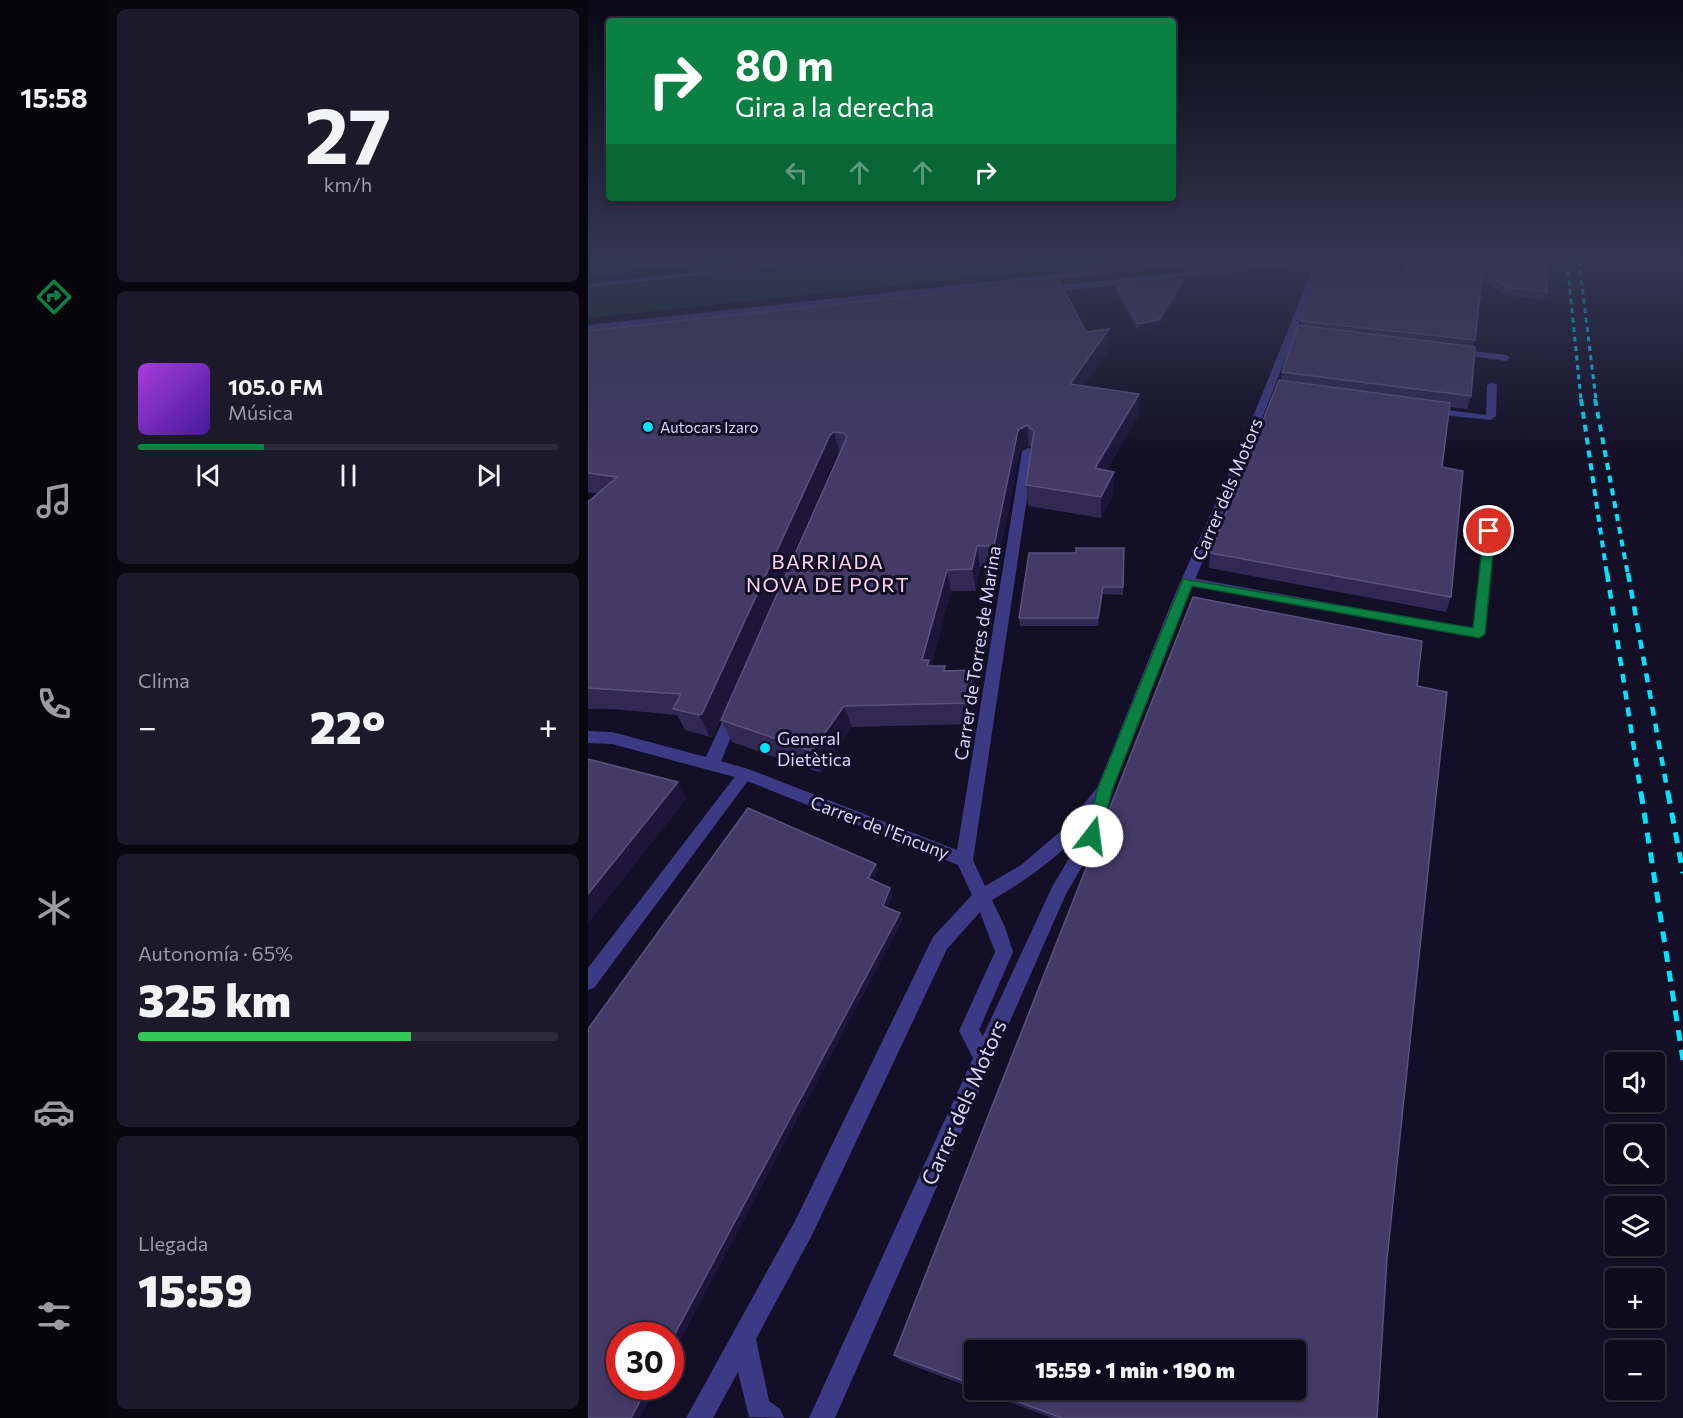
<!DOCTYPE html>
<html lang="es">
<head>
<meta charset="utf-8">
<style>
	body { margin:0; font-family:Commissioner,sans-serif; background:#1c1929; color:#f1f3f6; height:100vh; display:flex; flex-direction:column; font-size:22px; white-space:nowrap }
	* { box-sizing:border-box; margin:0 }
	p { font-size:20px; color:#9b9ba3 }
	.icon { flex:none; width:33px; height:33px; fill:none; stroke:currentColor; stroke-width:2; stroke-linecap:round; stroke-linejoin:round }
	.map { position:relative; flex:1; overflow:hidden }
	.side { display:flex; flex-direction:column; gap:9px; padding:9px; background:#08060f; width:480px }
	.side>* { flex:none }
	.hud { position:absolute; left:18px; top:18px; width:570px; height:183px; border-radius:6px; box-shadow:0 3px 9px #0003,0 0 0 2px #2e2b3b; background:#0b8043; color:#fff; overflow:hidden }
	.controls { position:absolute; left:1017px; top:1052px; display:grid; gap:12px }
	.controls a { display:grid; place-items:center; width:60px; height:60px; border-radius:6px; background:#0e0b1c; box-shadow:0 3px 9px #0003,0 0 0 2px #2e2b3b; font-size:30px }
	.speed { position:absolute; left:18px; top:1322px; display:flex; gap:12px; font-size:30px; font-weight:700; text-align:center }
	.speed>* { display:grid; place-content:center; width:78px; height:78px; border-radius:50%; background:#0e0b1c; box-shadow:0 3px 9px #0003,0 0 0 2px #2e2b3b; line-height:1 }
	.speed .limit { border:9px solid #d22; background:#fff; color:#111 }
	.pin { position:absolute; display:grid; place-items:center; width:51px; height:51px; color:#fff; margin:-26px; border:3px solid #fff; border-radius:50%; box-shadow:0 2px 6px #0007 }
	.me { position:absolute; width:66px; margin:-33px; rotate:15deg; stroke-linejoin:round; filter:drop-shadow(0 0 4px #0008) }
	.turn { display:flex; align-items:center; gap:21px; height:126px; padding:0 30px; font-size:27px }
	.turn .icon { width:78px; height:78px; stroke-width:2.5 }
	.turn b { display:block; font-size:42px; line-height:51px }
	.lanes { display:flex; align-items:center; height:57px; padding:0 30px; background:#0003; justify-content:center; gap:30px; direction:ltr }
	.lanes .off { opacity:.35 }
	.big { font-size:45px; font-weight:800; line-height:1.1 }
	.side .card { flex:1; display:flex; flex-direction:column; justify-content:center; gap:9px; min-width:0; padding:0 21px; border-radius:9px; background:#1c1929 }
	.side .dial { align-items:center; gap:0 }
	.dial b { font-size:78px; line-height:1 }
	.song { display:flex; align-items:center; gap:18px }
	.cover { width:72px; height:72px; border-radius:9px; background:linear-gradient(135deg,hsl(280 70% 55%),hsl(260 70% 35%)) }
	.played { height:6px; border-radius:3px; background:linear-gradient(90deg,#0b8043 30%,#2e2b3b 30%) }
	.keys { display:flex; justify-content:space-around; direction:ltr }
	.heat { display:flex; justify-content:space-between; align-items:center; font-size:33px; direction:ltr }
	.charge { height:9px; border-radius:4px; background:linear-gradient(90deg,#34c759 65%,#2e2b3b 0) }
	.trip { position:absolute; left:376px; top:1340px; width:342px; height:60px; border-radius:6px; background:#0e0b1c; box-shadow:0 3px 9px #0003,0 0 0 2px #2e2b3b; font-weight:800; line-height:60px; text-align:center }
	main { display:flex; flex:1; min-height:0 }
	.tabs { display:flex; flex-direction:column; width:108px; justify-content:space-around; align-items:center; background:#06040b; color:#9b9ba3 }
	.tabs .icon { width:42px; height:42px }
	.tabs .active { color:#0b8043 }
	.tabs b { font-size:27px; color:#f1f3f6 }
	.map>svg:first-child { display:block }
	.green { fill:#12302f }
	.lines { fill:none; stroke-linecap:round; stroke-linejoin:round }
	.lane { fill:#3d3a85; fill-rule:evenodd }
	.street { fill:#3d3a85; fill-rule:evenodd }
	.rail-far3 { stroke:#00e5ff; stroke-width:3; stroke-dasharray:5 4.5; stroke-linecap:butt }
	.rail-far2 { stroke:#00e5ff; stroke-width:4; stroke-dasharray:7 6; stroke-linecap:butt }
	.rail-far1 { stroke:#00e5ff; stroke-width:4.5; stroke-dasharray:9 8; stroke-linecap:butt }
	.rail { stroke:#00e5ff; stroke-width:5; stroke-dasharray:11 9; stroke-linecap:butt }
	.wall { fill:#312854; fill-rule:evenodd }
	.shaded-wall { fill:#1d163a }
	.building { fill:#433a66; stroke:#5a527e; stroke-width:1.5 }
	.route { fill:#0b8043; stroke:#07532c; stroke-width:1.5 }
	.poi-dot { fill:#00e5ff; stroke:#130f26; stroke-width:2 }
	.labels { text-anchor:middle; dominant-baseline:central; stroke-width:6; stroke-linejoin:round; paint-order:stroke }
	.far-poi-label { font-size:15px; fill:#d9d4ff; stroke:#130f26; text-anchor:start }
	.street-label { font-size:18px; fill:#d9d4ff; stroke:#130f26 }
	.poi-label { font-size:18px; fill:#d9d4ff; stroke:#130f26; text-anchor:start }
	.neighbourhood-label { font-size:20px; letter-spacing:1.5px; fill:#ffd6f0; stroke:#130f26 }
	.near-street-label { font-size:21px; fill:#d9d4ff; stroke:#130f26 }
</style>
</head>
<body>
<main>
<nav class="tabs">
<b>15:58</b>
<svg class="icon active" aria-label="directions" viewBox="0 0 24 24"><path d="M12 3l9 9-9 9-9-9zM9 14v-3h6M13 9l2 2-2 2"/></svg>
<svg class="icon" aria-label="music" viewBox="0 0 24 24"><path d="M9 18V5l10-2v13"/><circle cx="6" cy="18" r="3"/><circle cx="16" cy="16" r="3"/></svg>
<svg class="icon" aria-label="phone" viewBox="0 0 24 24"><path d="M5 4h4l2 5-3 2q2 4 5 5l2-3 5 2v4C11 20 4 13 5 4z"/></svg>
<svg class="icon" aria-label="climate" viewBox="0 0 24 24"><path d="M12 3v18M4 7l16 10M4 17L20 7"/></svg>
<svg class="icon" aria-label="car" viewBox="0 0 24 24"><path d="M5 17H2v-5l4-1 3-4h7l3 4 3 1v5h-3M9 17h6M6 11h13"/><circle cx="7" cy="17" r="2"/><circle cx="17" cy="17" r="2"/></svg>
<svg class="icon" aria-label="filters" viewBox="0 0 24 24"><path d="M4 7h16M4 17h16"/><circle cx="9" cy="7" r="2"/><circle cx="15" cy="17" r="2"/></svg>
</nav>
<section class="side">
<div class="card dial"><b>27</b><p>km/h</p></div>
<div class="card">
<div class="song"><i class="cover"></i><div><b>105.0 FM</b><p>Música</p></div></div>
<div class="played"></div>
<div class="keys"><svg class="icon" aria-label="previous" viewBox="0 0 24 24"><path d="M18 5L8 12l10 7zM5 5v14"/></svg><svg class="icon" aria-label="pause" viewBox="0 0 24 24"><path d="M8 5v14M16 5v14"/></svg><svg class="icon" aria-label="next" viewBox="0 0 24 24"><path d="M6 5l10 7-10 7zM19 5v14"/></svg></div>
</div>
<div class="card"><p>Clima</p>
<div class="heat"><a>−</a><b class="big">22°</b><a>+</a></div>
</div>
<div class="card"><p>Autonomía · 65%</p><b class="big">325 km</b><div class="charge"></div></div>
<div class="card"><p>Llegada</p><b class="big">15:59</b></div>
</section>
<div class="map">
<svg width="1095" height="1418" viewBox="0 0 1095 1418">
	<rect width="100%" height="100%" fill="#130f26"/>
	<!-- green -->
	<path class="green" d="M 0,261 L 174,261 L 0,278 Z
		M 257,261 L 543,261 L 0,318 L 0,289 Z"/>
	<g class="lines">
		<!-- lane -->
		<path class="lane" d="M 93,261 L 126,261 L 122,263 L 0,272 L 0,268 Z
			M 205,261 L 228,261 L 224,263 L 0,288 L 0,284 Z
			M 870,349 L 918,355 L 922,358 L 918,361 L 867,354 L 867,350 Z
			M 904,382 L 909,385 L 908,416 L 903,420 L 844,414 L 839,411 L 844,408 L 898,415 L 899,385 Z
			M 904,507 L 909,510 L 897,634 L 891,638 L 599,585 L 593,581 L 599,577 L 885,629 L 899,510 Z
			M 157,768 L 162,770 L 164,774 L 162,778 L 6,988 L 0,990 L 0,968 L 152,770 Z"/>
		<!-- street -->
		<path class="street" d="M 592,261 L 618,261 L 614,263 L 0,331 L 0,325 Z
			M 700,261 L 726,261 L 722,264 L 731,273 L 664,444 L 601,594 L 525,788 L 512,836 L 478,894 L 247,1418 L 221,1418 L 385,1058 L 371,1031 L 407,952 L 392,912 L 359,949 L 224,1235 L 168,1339 L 181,1401 L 192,1409 L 196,1418 L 161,1417 L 150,1372 L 125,1418 L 98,1418 L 208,1219 L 345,937 L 384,895 L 370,865 L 154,779 L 24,744 L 0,743 L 0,731 L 24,732 L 118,757 L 140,709 L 150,709 L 153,713 L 133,761 L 163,770 L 369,850 L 434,451 L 440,448 L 444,449 L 446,451 L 385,860 L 397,886 L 433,865 L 474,830 L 509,788 L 587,594 L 654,444 L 723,273 L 713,264 L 456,293 L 452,290 L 456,287 ZM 499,824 L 496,834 L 465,885 L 395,1036 L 391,1030 L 425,952 L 417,927 L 404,900 C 440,879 473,856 499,824 Z"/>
		<!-- rail-far3 -->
		<path class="rail-far3" d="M 979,261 L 993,400
			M 991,261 L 1008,400"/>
		<!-- rail-far2 -->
		<path class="rail-far2" d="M 993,399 L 1019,575
			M 1007,399 L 1040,575"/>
		<!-- rail-far1 -->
		<path class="rail-far1" d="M 1019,573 L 1053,794
			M 1040,573 L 1080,794"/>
		<!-- rail -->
		<path class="rail" d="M 1053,793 L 1095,1060
			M 1080,793 L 1095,873"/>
	</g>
	<!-- wall -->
	<path class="wall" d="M 869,261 L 958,261 L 959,292 L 956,300 L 916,295 L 894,279 L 887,340 L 885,346 L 883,396 L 879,409 L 862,407 L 854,467 L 863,597 L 858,612 L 621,568 L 622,553 L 693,380 L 694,372 L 713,325 L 713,321 L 815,275 L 874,264 Z
		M 595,279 L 595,285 L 571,327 L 550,331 L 528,292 L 528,286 Z
		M 0,331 L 498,332 L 521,349 L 495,386 L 551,414 L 519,470 L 526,493 L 513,518 L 440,506 L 438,485 L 444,448 L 441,446 L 432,451 L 409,568 L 392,567 L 388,591 L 363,591 L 343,666 L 358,671 L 389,692 L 383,724 L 264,727 L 233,773 L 144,742 L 133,720 L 252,453 L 248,456 L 125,736 L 122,737 L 97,730 L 89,715 L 24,709 L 0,709 L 0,502 L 10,494 L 0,492 Z
		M 536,548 L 535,595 L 515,594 L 510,626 L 432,626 L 431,618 L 488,553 Z
		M 829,686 L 789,1418 L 464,1418 L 313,1361 L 306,1355 ZM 387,1350 L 708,1389 L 387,1389 Z"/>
	<!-- shaded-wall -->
	<path class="shaded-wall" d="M 595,279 L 595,285 L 571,327 L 550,331 L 550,324 Z
		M 521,329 L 521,349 L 483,404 L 482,384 Z
		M 551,394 L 551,414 L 508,489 L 507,468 Z
		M 439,425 L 441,446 L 432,451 L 409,568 L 406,546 L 430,430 Z
		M 246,432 L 252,453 L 248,456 L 125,736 L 122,737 L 111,715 L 242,435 Z
		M 526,472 L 526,493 L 513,518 L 513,497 Z
		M 389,546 L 392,567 L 388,591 L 384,569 Z
		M 359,570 L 363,591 L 343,668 L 344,688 L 334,660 Z
		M 515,587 L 515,594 L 510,626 L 510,618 Z
		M 385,670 L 389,692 L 383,724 L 379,703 Z
		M 256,706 L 264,727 L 233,773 L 224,751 Z
		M 90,782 L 99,798 L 0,924 L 0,894 Z
		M 288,864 L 291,871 L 282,886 L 280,878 Z
		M 302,888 L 305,895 L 298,913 L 295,906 Z
		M 312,913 L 315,920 L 82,1360 L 82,1343 Z
		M 60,1386 L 69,1386 L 52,1418 L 43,1418 Z"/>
	<!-- building -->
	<path class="building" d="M 818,261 L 843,261 L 889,266 L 882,261 L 958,261 L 959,292 L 918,287 L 895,270 L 887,340 L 713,321 L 736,266 L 815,275 Z
		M 595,279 L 571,320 L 550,324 L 528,286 Z
		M 471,280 L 498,332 L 521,329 L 482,384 L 551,394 L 507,468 L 526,472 L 513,497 L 438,485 L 446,431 L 439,425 L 430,430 L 406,546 L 389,546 L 384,569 L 359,570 L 334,660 L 341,660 L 339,666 L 357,666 L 356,671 L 385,670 L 379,703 L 256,706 L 224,751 L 133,720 L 259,437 L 256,433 L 246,432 L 242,435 L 114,714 L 111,715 L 85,709 L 93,694 L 0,688 L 0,502 L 29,477 L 0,473 L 0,331 Z
		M 710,325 L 887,347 L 883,396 L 694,372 Z
		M 691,380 L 862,403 L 854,467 L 875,471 L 863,597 L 622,553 Z
		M 488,548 L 536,548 L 535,587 L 515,587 L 510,618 L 431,618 L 441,553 L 488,553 Z
		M 605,597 L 834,641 L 829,686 L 859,692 L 799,1259 L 789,1418 L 474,1418 L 396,1389 L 708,1389 L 708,1350 L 387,1350 L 387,1385 L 306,1355 Z
		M 0,759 L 90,782 L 0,894 Z
		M 160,808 L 288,864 L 280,878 L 302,888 L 295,906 L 312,913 L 82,1343 L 82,1335 L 32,1335 L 32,1386 L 60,1386 L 43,1418 L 0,1418 L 0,1029 Z"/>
	<!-- sky -->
	<linearGradient id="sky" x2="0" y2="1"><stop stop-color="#0a0815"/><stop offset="0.57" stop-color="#333752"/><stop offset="1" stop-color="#333752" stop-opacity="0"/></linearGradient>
	<rect width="1095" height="459" fill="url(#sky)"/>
	<!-- route -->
	<path class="route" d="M 901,527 L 907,531 L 897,634 L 891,638 L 604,586 L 525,788 L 512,836 L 510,841 L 504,843 L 499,841 L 497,836 L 510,788 L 595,579 L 885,628 L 896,531 Z"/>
	<!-- markers -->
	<g class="poi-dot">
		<circle cx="60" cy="427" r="6"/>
		<circle cx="177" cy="748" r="6"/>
	</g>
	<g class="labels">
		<!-- far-poi labels -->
		<g class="far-poi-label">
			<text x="72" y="427">Autocars Izaro</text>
		</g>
		<!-- street labels -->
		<g class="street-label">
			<text transform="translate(639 489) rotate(-67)">Carrer dels Motors</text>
			<text transform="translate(389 653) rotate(-81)">Carrer de Torres de Marina</text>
			<text transform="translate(292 827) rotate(21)">Carrer de l'Encuny</text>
		</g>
		<!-- poi labels -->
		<g class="poi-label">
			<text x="189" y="738">General<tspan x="189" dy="21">Dietètica</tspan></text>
		</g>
		<!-- neighbourhood labels -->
		<g class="neighbourhood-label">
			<text x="240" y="561">BARRIADA<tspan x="240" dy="23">NOVA DE PORT</tspan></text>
		</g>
		<!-- near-street labels -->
		<g class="near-street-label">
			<text transform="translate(375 1102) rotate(-66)">Carrer dels Motors</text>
		</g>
	</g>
</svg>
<div class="controls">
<a><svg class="icon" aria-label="sound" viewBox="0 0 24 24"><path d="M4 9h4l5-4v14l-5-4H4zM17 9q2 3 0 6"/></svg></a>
<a><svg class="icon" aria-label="search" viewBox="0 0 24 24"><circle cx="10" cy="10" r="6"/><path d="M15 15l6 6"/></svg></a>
<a><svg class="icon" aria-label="layers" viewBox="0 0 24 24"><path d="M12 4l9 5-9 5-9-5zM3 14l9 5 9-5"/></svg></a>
<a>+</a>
<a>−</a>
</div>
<div class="speed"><div class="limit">30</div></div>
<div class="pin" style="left:901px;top:531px;background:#d93025"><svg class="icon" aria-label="arrive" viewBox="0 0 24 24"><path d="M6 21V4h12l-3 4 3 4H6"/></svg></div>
<svg class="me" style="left:504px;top:836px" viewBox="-20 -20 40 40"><circle r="19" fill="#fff"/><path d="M0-13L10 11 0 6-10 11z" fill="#0b8043"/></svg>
<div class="trip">15:59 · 1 min · 190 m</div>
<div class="hud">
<div class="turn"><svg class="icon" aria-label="right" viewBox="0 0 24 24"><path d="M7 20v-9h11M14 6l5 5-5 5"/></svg><div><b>80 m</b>Gira a la derecha</div></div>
<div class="lanes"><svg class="icon off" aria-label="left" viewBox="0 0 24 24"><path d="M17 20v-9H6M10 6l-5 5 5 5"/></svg><svg class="icon off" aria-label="ahead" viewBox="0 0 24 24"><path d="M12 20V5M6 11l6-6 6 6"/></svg><svg class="icon off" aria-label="ahead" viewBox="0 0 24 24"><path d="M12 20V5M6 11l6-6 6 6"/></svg><svg class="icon" aria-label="right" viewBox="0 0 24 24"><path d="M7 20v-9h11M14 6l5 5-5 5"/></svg></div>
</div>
</div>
</main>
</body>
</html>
